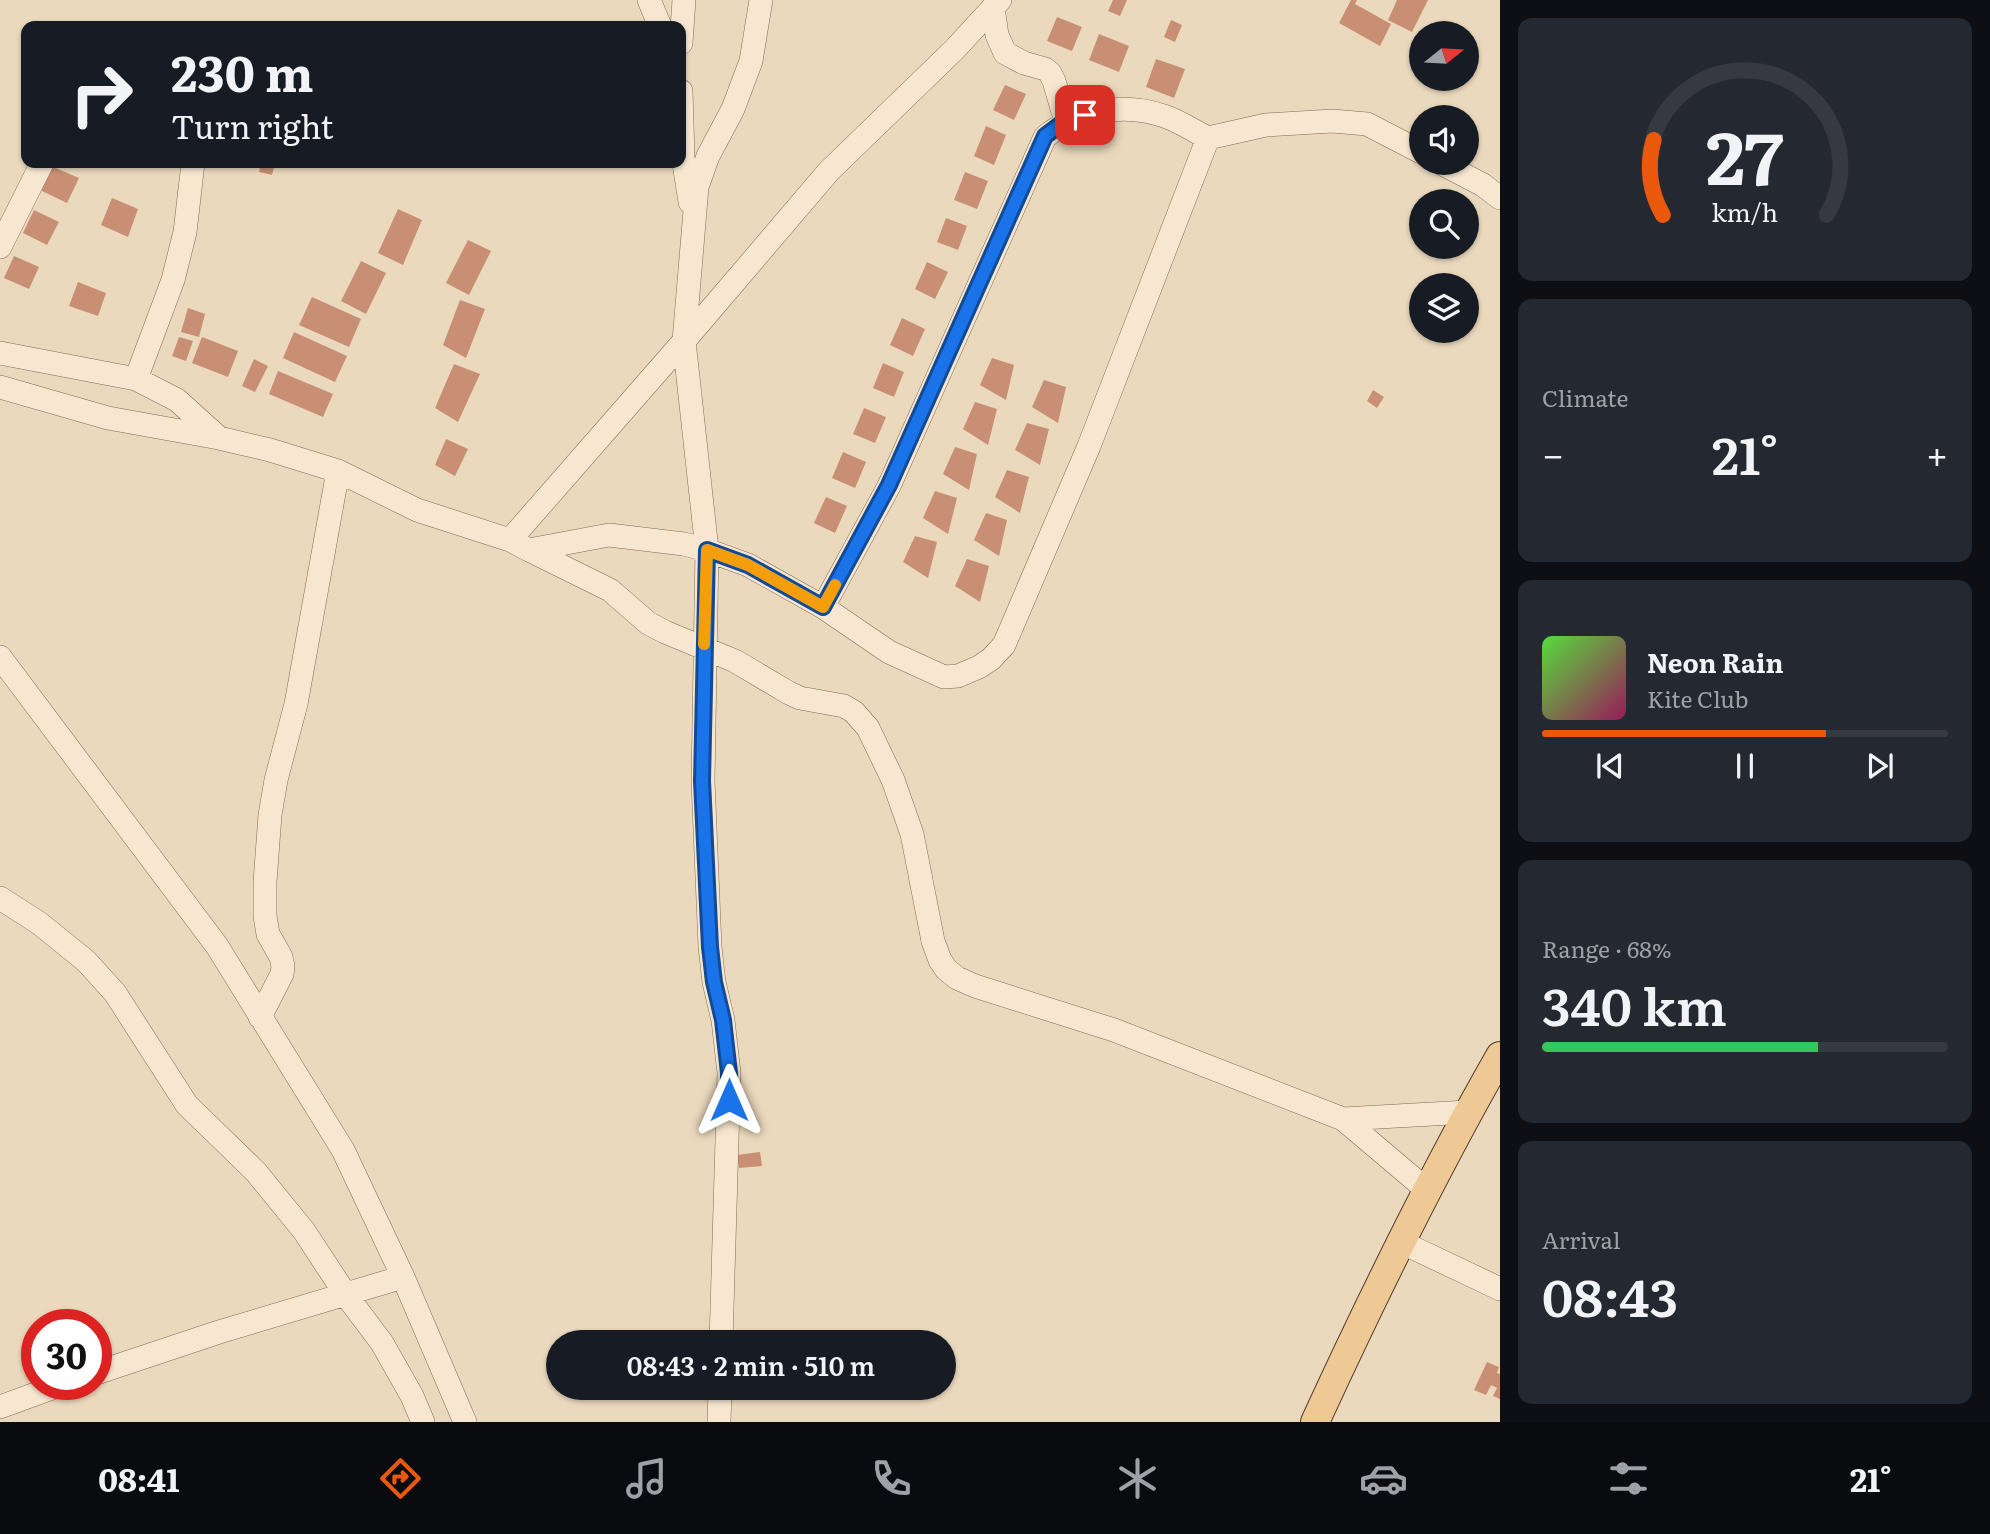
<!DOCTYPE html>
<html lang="en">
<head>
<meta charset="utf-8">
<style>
	body { margin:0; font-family:Literata,serif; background:#242831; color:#f1f3f6; height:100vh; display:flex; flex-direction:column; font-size:26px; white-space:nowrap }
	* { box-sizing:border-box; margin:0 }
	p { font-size:23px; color:#9ea1a6 }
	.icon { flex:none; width:38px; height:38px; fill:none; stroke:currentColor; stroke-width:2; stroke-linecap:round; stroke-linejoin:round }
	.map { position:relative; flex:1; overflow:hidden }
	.details { display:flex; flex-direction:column; gap:18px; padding:18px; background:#0d0f14; width:490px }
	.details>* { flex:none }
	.banner { position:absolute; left:21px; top:21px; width:665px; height:147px; border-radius:14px; box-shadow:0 2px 5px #0004; background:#171b24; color:#f1f3f6; overflow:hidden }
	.needle { width:46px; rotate:72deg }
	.controls { position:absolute; left:1409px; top:21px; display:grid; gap:14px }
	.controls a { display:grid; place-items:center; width:70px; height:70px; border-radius:50%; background:#171b24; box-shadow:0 2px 5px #0004; font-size:35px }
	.speed { position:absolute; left:21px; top:1309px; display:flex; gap:14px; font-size:35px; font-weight:700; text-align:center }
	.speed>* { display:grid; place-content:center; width:91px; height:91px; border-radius:50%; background:#171b24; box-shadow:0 2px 5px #0004; line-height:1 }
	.speed .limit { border:10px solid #d22; background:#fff; color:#111 }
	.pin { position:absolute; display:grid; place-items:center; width:60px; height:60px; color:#fff; margin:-30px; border-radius:14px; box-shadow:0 4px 10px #0006 }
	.me { position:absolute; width:77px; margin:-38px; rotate:0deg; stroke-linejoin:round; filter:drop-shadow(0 0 5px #0008) }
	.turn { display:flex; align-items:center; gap:24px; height:147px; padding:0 35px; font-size:32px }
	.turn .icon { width:91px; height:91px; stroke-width:2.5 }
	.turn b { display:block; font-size:49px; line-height:60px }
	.big { font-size:52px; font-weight:600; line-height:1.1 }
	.details .card { flex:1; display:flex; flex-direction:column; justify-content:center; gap:10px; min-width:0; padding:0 24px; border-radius:14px; background:#242831 }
	.details .dial { align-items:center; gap:0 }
	.dial svg { height:182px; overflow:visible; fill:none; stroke:#363941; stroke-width:7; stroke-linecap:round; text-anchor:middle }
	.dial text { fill:#f1f3f6; stroke:none }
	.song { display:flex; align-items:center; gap:21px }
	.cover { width:84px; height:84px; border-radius:10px; background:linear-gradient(135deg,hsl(110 70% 55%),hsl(330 70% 35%)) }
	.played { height:7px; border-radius:4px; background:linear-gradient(90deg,#ea580c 70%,#363941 70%) }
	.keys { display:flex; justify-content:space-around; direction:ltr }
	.heat { display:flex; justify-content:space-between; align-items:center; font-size:38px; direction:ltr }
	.charge { height:10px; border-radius:5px; background:linear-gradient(90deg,#34c759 68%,#363941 0) }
	.trip { position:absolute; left:546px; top:1330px; width:410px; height:70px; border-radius:35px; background:#171b24; box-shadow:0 2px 5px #0004; font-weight:600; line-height:70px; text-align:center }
	.tabs { display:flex; height:112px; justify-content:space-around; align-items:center; background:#090b0e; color:#9ea1a6 }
	.tabs .icon { width:49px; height:49px }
	.tabs .active { color:#ea580c }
	.tabs b { font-size:32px; color:#f1f3f6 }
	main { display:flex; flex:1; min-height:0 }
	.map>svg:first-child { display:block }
	.building { fill:#c98f74 }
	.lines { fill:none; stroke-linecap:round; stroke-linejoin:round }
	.minor-casing { stroke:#836a57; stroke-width:24 }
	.major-casing { stroke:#50392c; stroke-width:30 }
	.minor { stroke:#f7e7d0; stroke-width:23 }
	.major { stroke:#efc995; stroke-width:28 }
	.route-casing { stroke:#114b97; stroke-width:18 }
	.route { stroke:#1a73e8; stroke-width:12 }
	.slow { stroke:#f59e0b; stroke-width:12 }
</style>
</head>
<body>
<main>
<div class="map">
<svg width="1500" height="1422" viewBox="0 0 1500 1422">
	<rect width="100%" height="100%" fill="#ebd9bd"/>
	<!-- building -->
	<path class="building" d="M 1113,0 L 1127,0 L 1120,16 L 1108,11 Z
		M 1351,0 L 1357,0 L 1355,4 L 1391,24 L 1380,46 L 1339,23 Z
		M 1397,0 L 1428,0 L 1412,32 L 1388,20 Z
		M 1057,17 L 1082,27 L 1072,51 L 1047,41 Z
		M 1171,20 L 1182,25 L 1175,42 L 1164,37 Z
		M 1099,34 L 1129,46 L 1119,72 L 1089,60 Z
		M 1156,59 L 1185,69 L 1174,98 L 1146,87 Z
		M 1005,85 L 1026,94 L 1014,120 L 993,110 Z
		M 986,126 L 1006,135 L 994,165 L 974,156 Z
		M 261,163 L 275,163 L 272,175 L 259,172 Z
		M 51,166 L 79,178 L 67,203 L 40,190 Z
		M 965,172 L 988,181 L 977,209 L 954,200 Z
		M 112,198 L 138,209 L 128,237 L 101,225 Z
		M 398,209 L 422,220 L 403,265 L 378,253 Z
		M 34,210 L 59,222 L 47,245 L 23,233 Z
		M 946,218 L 967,226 L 958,250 L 937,242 Z
		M 468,240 L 491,251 L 469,295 L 446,283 Z
		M 14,256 L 39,267 L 29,289 L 4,278 Z
		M 361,261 L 386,273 L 366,314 L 341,301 Z
		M 927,262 L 948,272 L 935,299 L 915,289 Z
		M 78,282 L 106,293 L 98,316 L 69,306 Z
		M 312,297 L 361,319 L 349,347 L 299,325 Z
		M 460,300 L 485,309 L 466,358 L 443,345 Z
		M 188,308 L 205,314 L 199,337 L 181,332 Z
		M 902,318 L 925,329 L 913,356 L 890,345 Z
		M 294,332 L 347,356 L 335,382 L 283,358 Z
		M 179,337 L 193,341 L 186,361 L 172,356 Z
		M 202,337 L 238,351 L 228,377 L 192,363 Z
		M 992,358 L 1014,365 L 1006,400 L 980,385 Z
		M 254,359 L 268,366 L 255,392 L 242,386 Z
		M 883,363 L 904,372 L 894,397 L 873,388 Z
		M 454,364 L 480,374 L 458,422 L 435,408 Z
		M 278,371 L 333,394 L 323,417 L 269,394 Z
		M 1044,380 L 1066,387 L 1058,423 L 1032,407 Z
		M 1373,390 L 1384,397 L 1377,408 L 1367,401 Z
		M 975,402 L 997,409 L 988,445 L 963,429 Z
		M 864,408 L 886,417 L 875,443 L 853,434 Z
		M 1027,423 L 1049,429 L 1040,465 L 1015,450 Z
		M 446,439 L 468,449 L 455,476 L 435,465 Z
		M 955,447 L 977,454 L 969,490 L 943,474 Z
		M 843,452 L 866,462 L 855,488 L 832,478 Z
		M 1007,470 L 1029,477 L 1020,513 L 995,497 Z
		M 935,491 L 957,498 L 948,534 L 923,518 Z
		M 826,497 L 847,506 L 835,533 L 814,523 Z
		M 986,513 L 1007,520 L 999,556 L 974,540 Z
		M 915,536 L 937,542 L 928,578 L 903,562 Z
		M 967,559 L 989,566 L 980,602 L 955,586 Z
		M 760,1152 L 762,1166 L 739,1168 L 737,1155 Z
		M 1487,1362 L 1499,1367 L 1497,1373 L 1500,1374 L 1500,1399 L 1493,1396 L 1497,1388 L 1491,1385 L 1486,1395 L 1474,1390 Z"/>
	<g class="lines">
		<defs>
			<path id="minor" d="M 649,0 L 660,26
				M 993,8 L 997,35 L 1005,53 L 1024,63 L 1045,69 L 1050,73 L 1054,81 L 1066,122
				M 681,43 L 684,0
				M 681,91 L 683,157 L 690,202
				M 1441,163 L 1483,185 L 1500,198
				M 0,247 L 42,163
				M 0,353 L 136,379 L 177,400 L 219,438
				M 136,379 L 173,280 L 185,232 L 193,163
				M 0,387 L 108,418 L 219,438 L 270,450 L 338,471 L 417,510 L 510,540 L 529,550 L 610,590 L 648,623 L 665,632 L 735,661 L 789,693 L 800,698 L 844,706 L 854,712 L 868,728 L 893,780 L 912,834 L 933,941 L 940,960 L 946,969 L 957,978 L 975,986 L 1114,1030 L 1343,1119 L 1468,1112
				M 510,540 L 684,341 L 829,171 L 955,49 L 1000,0
				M 529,550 L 609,535 L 684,544 L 707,550 L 748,565 L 823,607 L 889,652 L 944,677 L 958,676 L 979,667 L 991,659 L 1004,645 L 1089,446 L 1208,138
				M 823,607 L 889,486 L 1045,137 C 1078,110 1124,102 1164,116 C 1179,121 1194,131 1208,138 L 1266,125 L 1332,121 L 1367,124 L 1421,152
				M 0,657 L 217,946 L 343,1150 L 403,1277 L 465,1422
				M 0,898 L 39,923 L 86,961 L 115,993 L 187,1105 L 256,1172 L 304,1231 L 346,1295 L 382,1343 L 412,1396 L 423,1422
				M 260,1017 L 282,974 L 283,966 L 281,957 L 268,934 L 265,916 L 265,882 L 270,815 L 276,780 L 296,704 L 338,471
				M 1343,1119 L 1427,1190
				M 1401,1242 L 1500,1289
				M 721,1342 L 729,1073 L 723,1020 L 714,982 L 710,947 L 703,781 L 707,550 L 684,341 L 697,187 L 708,156 L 733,109 L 751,61 L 761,0
				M 96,1373 L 219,1332 L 403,1277
				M 0,1407 L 63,1384
				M 719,1422 L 720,1388"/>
			<path id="major" d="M 1315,1422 C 1372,1298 1432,1175 1500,1056"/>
		</defs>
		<!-- minor casing -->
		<use href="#minor" class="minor-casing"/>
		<!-- major casing -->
		<use href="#major" class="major-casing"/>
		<!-- minor -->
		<use href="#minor" class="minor"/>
		<!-- major -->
		<use href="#major" class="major"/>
	</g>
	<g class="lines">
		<defs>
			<path id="route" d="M 729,1100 L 729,1073 L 723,1020 L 714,982 L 710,947 L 702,781 L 707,550 L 748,565 L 823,607 L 889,485 L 1045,136 L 1061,124 L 1085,115"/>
		</defs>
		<!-- route casing -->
		<use href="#route" class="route-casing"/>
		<!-- route -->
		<use href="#route" class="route"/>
		<!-- slow -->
		<path class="slow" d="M 704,644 L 707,550 L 748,565 L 823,607 L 835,585"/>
	</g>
</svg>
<div class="controls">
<a><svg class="needle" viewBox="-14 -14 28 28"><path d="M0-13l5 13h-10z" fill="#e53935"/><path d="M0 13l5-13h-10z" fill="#9ea1a6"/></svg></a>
<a><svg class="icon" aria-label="sound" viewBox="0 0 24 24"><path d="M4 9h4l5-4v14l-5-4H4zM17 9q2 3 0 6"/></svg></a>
<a><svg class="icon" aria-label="search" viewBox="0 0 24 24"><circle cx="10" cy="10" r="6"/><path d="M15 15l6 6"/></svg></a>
<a><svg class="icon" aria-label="layers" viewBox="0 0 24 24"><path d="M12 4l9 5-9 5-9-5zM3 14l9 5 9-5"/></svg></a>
</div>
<div class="speed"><div class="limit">30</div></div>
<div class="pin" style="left:1085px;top:115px;background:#d93025"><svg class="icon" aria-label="arrive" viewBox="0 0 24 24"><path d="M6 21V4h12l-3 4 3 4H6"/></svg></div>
<svg class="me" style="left:729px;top:1100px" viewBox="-20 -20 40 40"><path d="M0-17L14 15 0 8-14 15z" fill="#1a73e8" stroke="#fff" stroke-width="4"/></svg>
<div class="trip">08:43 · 2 min · 510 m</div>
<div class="banner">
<div class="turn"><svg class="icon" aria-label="right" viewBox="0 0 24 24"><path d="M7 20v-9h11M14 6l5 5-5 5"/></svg><div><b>230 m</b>Turn right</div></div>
</div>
</div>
<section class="details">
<div class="card dial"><svg viewBox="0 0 100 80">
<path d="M14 69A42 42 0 1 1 86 69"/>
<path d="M14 69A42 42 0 0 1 10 36" stroke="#ea580c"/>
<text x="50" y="56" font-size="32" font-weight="700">27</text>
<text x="50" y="72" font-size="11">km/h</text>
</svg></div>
<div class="card"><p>Climate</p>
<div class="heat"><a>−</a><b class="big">21°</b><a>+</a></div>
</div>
<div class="card">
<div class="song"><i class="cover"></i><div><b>Neon Rain</b><p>Kite Club</p></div></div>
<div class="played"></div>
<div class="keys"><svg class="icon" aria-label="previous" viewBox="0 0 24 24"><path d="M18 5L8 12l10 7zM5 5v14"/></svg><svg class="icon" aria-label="pause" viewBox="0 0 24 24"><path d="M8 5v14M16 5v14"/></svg><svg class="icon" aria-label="next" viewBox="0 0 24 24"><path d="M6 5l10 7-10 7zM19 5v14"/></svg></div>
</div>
<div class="card"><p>Range · 68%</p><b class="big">340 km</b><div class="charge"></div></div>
<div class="card"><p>Arrival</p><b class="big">08:43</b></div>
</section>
</main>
<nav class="tabs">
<b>08:41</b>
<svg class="icon active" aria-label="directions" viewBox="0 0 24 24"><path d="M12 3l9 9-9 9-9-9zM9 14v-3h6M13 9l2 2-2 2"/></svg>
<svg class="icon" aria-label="music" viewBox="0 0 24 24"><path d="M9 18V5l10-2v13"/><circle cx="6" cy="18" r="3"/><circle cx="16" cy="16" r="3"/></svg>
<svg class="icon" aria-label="phone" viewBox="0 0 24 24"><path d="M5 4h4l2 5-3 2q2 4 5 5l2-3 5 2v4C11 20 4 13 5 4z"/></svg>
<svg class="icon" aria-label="climate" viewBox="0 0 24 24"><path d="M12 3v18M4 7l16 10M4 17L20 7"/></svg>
<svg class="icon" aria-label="car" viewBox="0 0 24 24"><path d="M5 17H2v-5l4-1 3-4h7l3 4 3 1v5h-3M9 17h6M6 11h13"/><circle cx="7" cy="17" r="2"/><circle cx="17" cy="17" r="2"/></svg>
<svg class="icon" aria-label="filters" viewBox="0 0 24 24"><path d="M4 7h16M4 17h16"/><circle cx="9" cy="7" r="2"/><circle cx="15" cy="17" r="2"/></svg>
<b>21°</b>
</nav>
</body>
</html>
